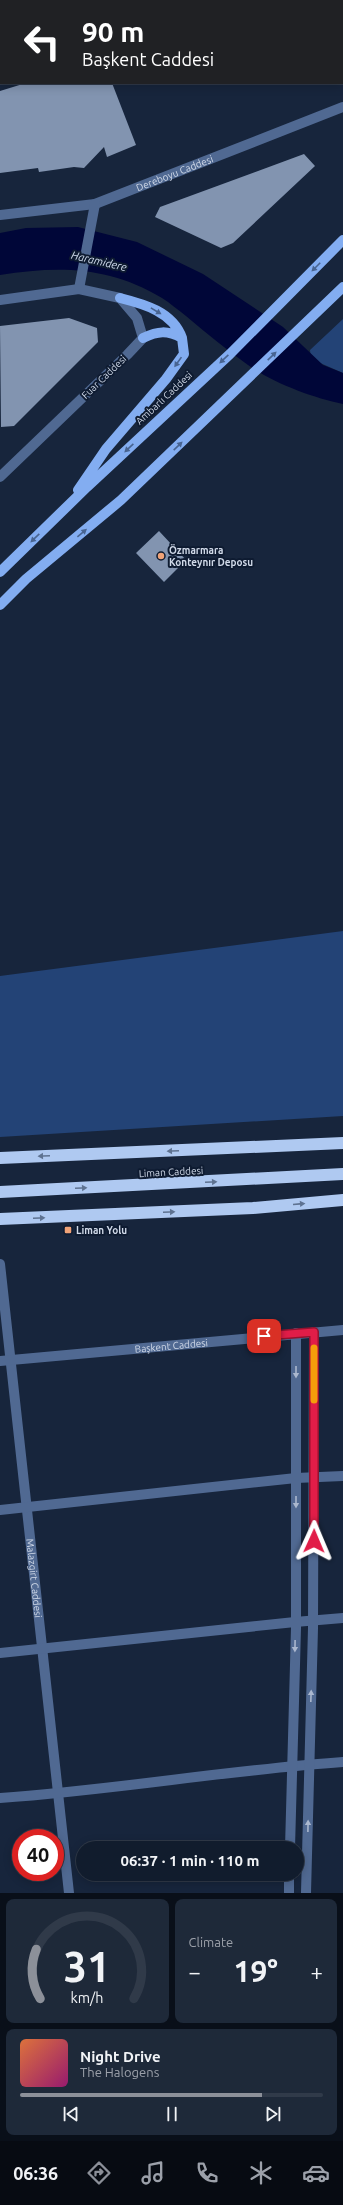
<!DOCTYPE html>
<html lang="en">
<head>
<meta charset="utf-8">
<style>
	body { margin:0; font-family:Ubuntu,sans-serif; background:#1e2939; color:#f1f3f6; height:100vh; display:flex; flex-direction:column; font-size:15px; white-space:nowrap }
	* { box-sizing:border-box; margin:0 }
	p { font-size:13px; color:#9ca1aa }
	.icon { flex:none; width:22px; height:22px; fill:none; stroke:currentColor; stroke-width:2; stroke-linecap:round; stroke-linejoin:round }
	.map { position:relative; height:1893px; overflow:hidden }
	.details { display:flex; flex-direction:column; gap:6px; padding:6px; background:#090f19; flex:1 }
	.details>* { flex:none }
	.hud { position:absolute; left:0px; top:0px; width:343px; height:84px; box-shadow:0 2px 10px #0003,0 0 0 1px #303a49; background:#202124; color:#fff; overflow:hidden }
	.speed { position:absolute; left:12px; top:1829px; display:flex; gap:8px; font-size:20px; font-weight:700; text-align:center }
	.speed>* { display:grid; place-content:center; width:52px; height:52px; border-radius:50%; background:#111c2d; box-shadow:0 2px 10px #0003,0 0 0 1px #303a49; line-height:1 }
	.speed .limit { border:6px solid #d22; background:#fff; color:#111 }
	.pin { position:absolute; display:grid; place-items:center; width:34px; height:34px; color:#fff; margin:-17px; border-radius:8px; box-shadow:0 2px 6px #0006 }
	.me { position:absolute; width:44px; margin:-22px; rotate:1deg; stroke-linejoin:round; filter:drop-shadow(0 0 3px #0008) }
	.turn { display:flex; align-items:center; gap:14px; height:84px; padding:0 16px; font-size:18px }
	.turn .icon { width:52px; height:52px; stroke-width:2.5 }
	.turn b { display:block; font-size:28px; line-height:34px }
	.big { font-size:30px; font-weight:600; line-height:1.1 }
	.details .card { flex:1; display:flex; flex-direction:column; justify-content:center; gap:6px; min-width:0; padding:0 14px; border-radius:8px; background:#1e2939 }
	.details .dial { align-items:center; gap:0 }
	.dial svg { height:104px; overflow:visible; fill:none; stroke:#303a49; stroke-width:7; stroke-linecap:round; text-anchor:middle }
	.dial text { fill:#f1f3f6; stroke:none }
	.song { display:flex; align-items:center; gap:12px }
	.cover { width:48px; height:48px; border-radius:6px; background:linear-gradient(135deg,hsl(20 70% 55%),hsl(320 70% 35%)) }
	.played { height:4px; border-radius:2px; background:linear-gradient(90deg,#8c9099 80%,#303a49 80%) }
	.keys { display:flex; justify-content:space-around; direction:ltr }
	.heat { display:flex; justify-content:space-between; align-items:center; font-size:22px; direction:ltr }
	.details .tiles { flex:1; display:grid; gap:6px; grid-template-columns:1fr 1fr }
	.card:last-child { grid-column:span 2 }
	.trip { position:absolute; left:76px; top:1841px; width:228px; height:40px; border-radius:20px; background:#111c2d; box-shadow:0 2px 10px #0003,0 0 0 1px #303a49; font-weight:600; line-height:40px; text-align:center }
	.tabs { display:flex; height:64px; justify-content:space-around; align-items:center; background:#070b12; color:#9ca1aa }
	.tabs .icon { width:28px; height:28px }
	.tabs .active { color:#8c9099 }
	.tabs b { font-size:18px; color:#f1f3f6 }
	.map>svg:first-child { display:block }
	.green { fill:#234376 }
	.water { fill:#000638 }
	.building { fill:#8294b0 }
	.lines { fill:none; stroke-linecap:round; stroke-linejoin:round }
	.minor { stroke:#506992; stroke-width:10 }
	.major { stroke:#83adf1; stroke-width:10 }
	.highway { stroke:#afc9f1; stroke-width:12 }
	.oneway { fill:#486491 }
	.oneway2 { fill:#5e7291 }
	.oneway3 { fill:#aab7ce }
	.route-casing { stroke:#92132f; stroke-width:10 }
	.route { stroke:#e11d48; stroke-width:7 }
	.slow { stroke:#f59e0b; stroke-width:7 }
	.poi-dot { fill:#f0a378; stroke:#0e1b31; stroke-width:1.5 }
	.labels { text-anchor:middle; dominant-baseline:central; stroke-width:4; stroke-linejoin:round; paint-order:stroke }
	.street-label { font-size:10px; fill:#d0d9e8; stroke:#0e1b31 }
	.poi-label { font-size:10px; font-weight:bold; fill:#d0d9e8; stroke:#0e1b31; text-anchor:start }
	.water-label { font-size:11px; font-style:italic; fill:#d3deef; stroke:#0e1b31 }
</style>
</head>
<body>
<div class="map">
<svg width="343" height="1893" viewBox="0 0 343 1893">
	<rect width="100%" height="100%" fill="#17253c"/>
	<!-- green -->
	<path class="green" d="M 343,319 L 343,373 L 311,359 L 310,350 Z
		M 343,931 L 343,1116 L 0,1137 L 0,976 Z"/>
	<!-- water -->
	<path class="water" d="M 78,227 L 137,242 L 203,274 L 283,327 L 323,365 L 343,373 L 343,404 C 313,398 273,383 248,365 C 227,350 206,333 186,316 C 178,310 170,303 162,298 C 108,266 59,266 0,275 L 0,233 L 26,228 Z"/>
	<!-- building -->
	<path class="building" d="M 26,83 L 112,83 L 136,145 L 107,157 L 104,147 L 84,168 L 74,167 L 39,172 L 38,168 L 0,173 L 0,91 Z
		M 304,154 L 315,166 L 233,243 L 221,248 L 155,217 L 160,207 Z
		M 69,318 L 97,328 L 98,342 L 14,426 L 1,427 L 0,326 Z
		M 159,531 L 186,560 L 164,582 L 136,553 Z"/>
	<g class="lines">
		<!-- minor -->
		<g class="minor">
			<path id="s1" d="M 0,215 L 95,204 L 343,107"/>
			<path d="M 79,289 L 95,204"/>
			<path d="M 0,300 L 79,289 L 120,298 L 137,318 L 143,338 L 127,355 L 0,477"/>
			<path id="s2" d="M 0,1264 L 69,1893"/>
			<path id="s3" d="M 0,1361 L 343,1330"/>
			<path d="M 0,1510 L 296,1478 L 343,1476"/>
			<path d="M 0,1653 L 295,1622 L 343,1618"/>
			<path d="M 0,1798 C 115,1790 228,1770 343,1762"/>
			<path d="M 290,1848 L 296,1628 L 296,1333"/>
			<path d="M 289,1893 L 289,1874"/>
			<path d="M 306,1893 L 313,1628 L 314,1332"/>
		</g>
		<!-- major -->
		<path class="major" d="M 120,298 C 144,304 173,312 182,338
			M 78,490 L 106,449 L 166,379 L 184,354 L 182,338 C 167,330 158,331 143,338
			M 0,572 L 87,487 L 230,354 L 343,240
			M 0,605 L 26,579 L 121,500 L 343,287"/>
		<!-- highway -->
		<path class="highway" d="M 0,1158 L 343,1143
			M 0,1192 L 343,1174
			M 0,1219 L 253,1208 L 343,1200"/>
	</g>
	<!-- one-way arrows -->
	<defs><path id="oneway-solid" d="M-6-.8H1V-3.2L6.5 0L1 3.2V.8H-6Z"/></defs>
	<g class="oneway">
		<use href="#oneway-solid" transform="translate(316 267) rotate(135)"/>
		<use href="#oneway-solid" transform="translate(156 311) rotate(31)"/>
		<use href="#oneway-solid" transform="translate(272 356) rotate(-44)"/>
		<use href="#oneway-solid" transform="translate(224 359) rotate(137)"/>
		<use href="#oneway-solid" transform="translate(178 362) rotate(125)"/>
		<use href="#oneway-solid" transform="translate(178 446) rotate(-44)"/>
		<use href="#oneway-solid" transform="translate(129 448) rotate(137)"/>
		<use href="#oneway-solid" transform="translate(82 533) rotate(-40)"/>
		<use href="#oneway-solid" transform="translate(35 538) rotate(136)"/>
	</g>
	<g class="oneway2">
		<use href="#oneway-solid" transform="translate(173 1151) rotate(178)"/>
		<use href="#oneway-solid" transform="translate(44 1156) rotate(178)"/>
		<use href="#oneway-solid" transform="translate(211 1182) rotate(-3)"/>
		<use href="#oneway-solid" transform="translate(81 1188) rotate(-3)"/>
		<use href="#oneway-solid" transform="translate(299 1204) rotate(-5)"/>
		<use href="#oneway-solid" transform="translate(169 1212) rotate(-2)"/>
		<use href="#oneway-solid" transform="translate(39 1218) rotate(-2)"/>
	</g>
	<g class="oneway3">
		<use href="#oneway-solid" transform="translate(296 1372) rotate(90)"/>
		<use href="#oneway-solid" transform="translate(296 1502) rotate(90)"/>
		<use href="#oneway-solid" transform="translate(295 1646) rotate(91)"/>
		<use href="#oneway-solid" transform="translate(311 1696) rotate(-88)"/>
		<use href="#oneway-solid" transform="translate(308 1826) rotate(-89)"/>
	</g>
	<g class="lines">
		<defs>
			<path id="route" d="M 264,1336 L 314,1332 L 314,1541"/>
		</defs>
		<!-- route casing -->
		<use href="#route" class="route-casing"/>
		<!-- route -->
		<use href="#route" class="route"/>
		<!-- slow -->
		<path class="slow" d="M 314,1348 L 314,1400"/>
	</g>
	<!-- markers -->
	<g class="poi-dot">
		<circle cx="161" cy="556" r="4"/>
		<rect x="64" y="1226" width="8" height="8" rx="2"/>
	</g>
	<g class="labels">
		<!-- street labels -->
		<g class="street-label">
			<text stroke="none"><textPath href="#s1" startOffset="181">Dereboyu Caddesi</textPath></text>
			<text transform="translate(104 377) rotate(-44)">Fuar Caddesi</text>
			<text transform="translate(164 398) rotate(-43)">Ambarlı Caddesi</text>
			<text transform="translate(171 1172) rotate(-3)">Liman Caddesi</text>
			<text stroke="none"><textPath href="#s3" startOffset="172">Başkent Caddesi</textPath></text>
			<text stroke="none"><textPath href="#s2" startOffset="316">Malazgirt Caddesi</textPath></text>
		</g>
		<!-- poi labels -->
		<g class="poi-label">
			<text x="169" y="550">Özmarmara<tspan x="169" dy="12">Konteynır Deposu</tspan></text>
			<text x="76" y="1230">Liman Yolu</text>
		</g>
		<!-- water labels -->
		<g class="water-label">
			<text transform="translate(99 261) rotate(13)">Haramidere</text>
		</g>
	</g>
</svg>
<div class="speed"><div class="limit">40</div></div>
<div class="pin" style="left:264px;top:1336px;background:#d93025"><svg class="icon" aria-label="arrive" viewBox="0 0 24 24"><path d="M6 21V4h12l-3 4 3 4H6"/></svg></div>
<svg class="me" style="left:314px;top:1541px" viewBox="-20 -20 40 40"><path d="M0-17L14 15 0 8-14 15z" fill="#e11d48" stroke="#fff" stroke-width="4"/></svg>
<div class="trip">06:37 · 1 min · 110 m</div>
<div class="hud">
<div class="turn"><svg class="icon" aria-label="left" viewBox="0 0 24 24"><path d="M17 20v-9H6M10 6l-5 5 5 5"/></svg><div><b>90 m</b>Başkent Caddesi</div></div>
</div>
</div>
<section class="details">
<div class="tiles">
<div class="card dial"><svg viewBox="0 0 100 80">
<path d="M14 69A42 42 0 1 1 86 69"/>
<path d="M14 69A42 42 0 0 1 11 31" stroke="#8c9099"/>
<text x="50" y="56" font-size="32" font-weight="700">31</text>
<text x="50" y="72" font-size="11">km/h</text>
</svg></div>
<div class="card"><p>Climate</p>
<div class="heat"><a>−</a><b class="big">19°</b><a>+</a></div>
</div>
<div class="card">
<div class="song"><i class="cover"></i><div><b>Night Drive</b><p>The Halogens</p></div></div>
<div class="played"></div>
<div class="keys"><svg class="icon" aria-label="previous" viewBox="0 0 24 24"><path d="M18 5L8 12l10 7zM5 5v14"/></svg><svg class="icon" aria-label="pause" viewBox="0 0 24 24"><path d="M8 5v14M16 5v14"/></svg><svg class="icon" aria-label="next" viewBox="0 0 24 24"><path d="M6 5l10 7-10 7zM19 5v14"/></svg></div>
</div>
</div>
</section>
<nav class="tabs">
<b>06:36</b>
<svg class="icon active" aria-label="directions" viewBox="0 0 24 24"><path d="M12 3l9 9-9 9-9-9zM9 14v-3h6M13 9l2 2-2 2"/></svg>
<svg class="icon" aria-label="music" viewBox="0 0 24 24"><path d="M9 18V5l10-2v13"/><circle cx="6" cy="18" r="3"/><circle cx="16" cy="16" r="3"/></svg>
<svg class="icon" aria-label="phone" viewBox="0 0 24 24"><path d="M5 4h4l2 5-3 2q2 4 5 5l2-3 5 2v4C11 20 4 13 5 4z"/></svg>
<svg class="icon" aria-label="climate" viewBox="0 0 24 24"><path d="M12 3v18M4 7l16 10M4 17L20 7"/></svg>
<svg class="icon" aria-label="car" viewBox="0 0 24 24"><path d="M5 17H2v-5l4-1 3-4h7l3 4 3 1v5h-3M9 17h6M6 11h13"/><circle cx="7" cy="17" r="2"/><circle cx="17" cy="17" r="2"/></svg>
</nav>
</body>
</html>
